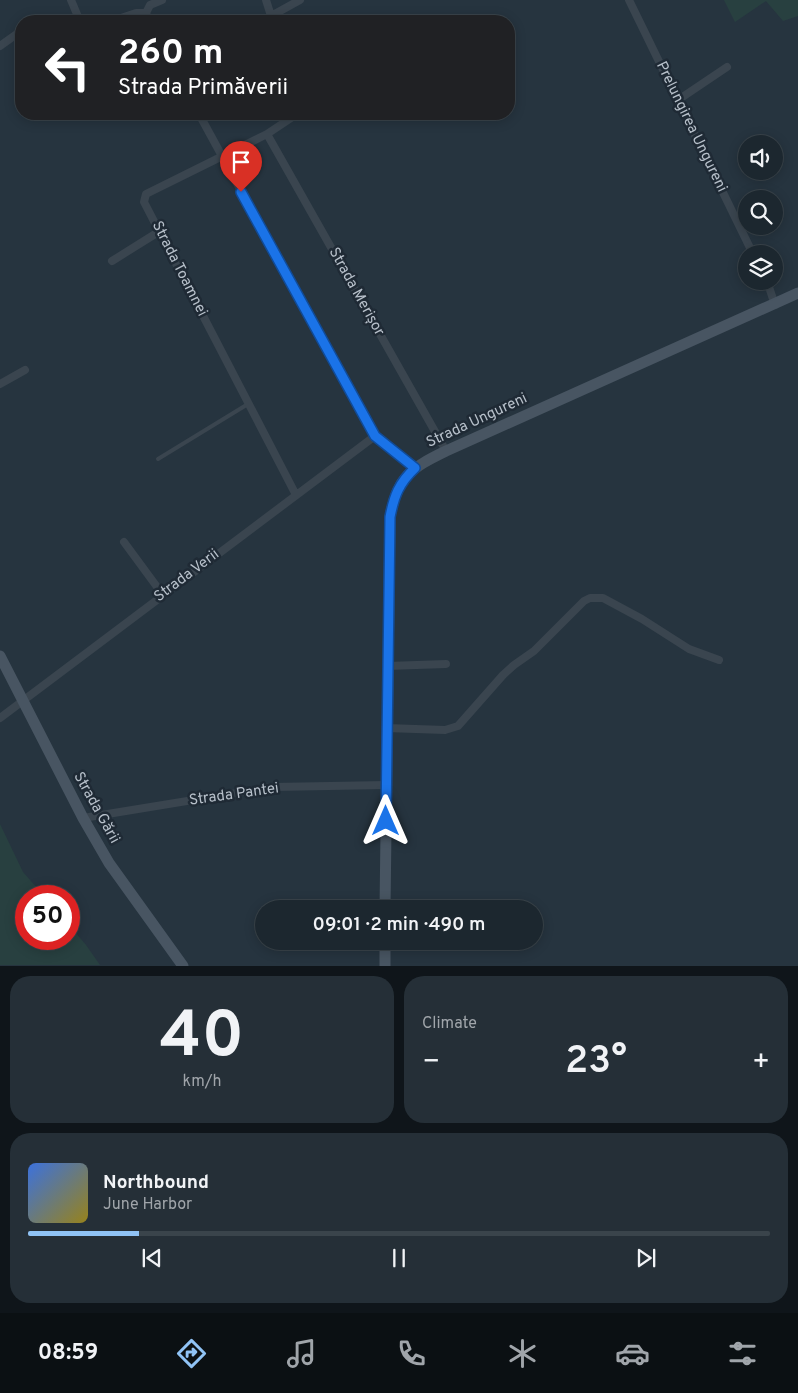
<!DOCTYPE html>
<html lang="en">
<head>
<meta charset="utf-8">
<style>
	body { margin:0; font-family:Overpass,sans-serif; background:#252f37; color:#f1f3f6; height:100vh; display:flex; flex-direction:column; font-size:19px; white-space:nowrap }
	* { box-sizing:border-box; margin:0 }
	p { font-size:16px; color:#a0a5aa }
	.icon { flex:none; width:28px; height:28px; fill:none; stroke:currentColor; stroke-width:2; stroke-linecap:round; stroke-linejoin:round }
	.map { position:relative; height:966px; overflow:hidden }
	.sheet { display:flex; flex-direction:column; gap:10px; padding:10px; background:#0f151a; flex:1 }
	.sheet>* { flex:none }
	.top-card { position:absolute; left:15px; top:15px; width:500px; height:105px; border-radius:20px; box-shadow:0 2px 12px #0003,0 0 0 1px #3a444b; background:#202124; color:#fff; overflow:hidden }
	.fabs { position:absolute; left:738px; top:135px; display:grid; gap:10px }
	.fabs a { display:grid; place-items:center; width:45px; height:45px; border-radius:50%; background:#1c272f; box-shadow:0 2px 12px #0003,0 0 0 1px #3a444b; font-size:25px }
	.speed { position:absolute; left:15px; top:885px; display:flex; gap:10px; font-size:25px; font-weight:700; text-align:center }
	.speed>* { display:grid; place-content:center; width:65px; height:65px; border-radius:50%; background:#1c272f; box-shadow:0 2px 12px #0003,0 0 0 1px #3a444b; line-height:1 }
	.speed .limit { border:8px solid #d22; background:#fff; color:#111 }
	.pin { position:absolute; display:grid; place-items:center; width:42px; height:42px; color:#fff; margin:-51px -21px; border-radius:50% 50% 50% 0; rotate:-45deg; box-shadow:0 0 5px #0007 }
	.pin .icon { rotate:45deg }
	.me { position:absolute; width:55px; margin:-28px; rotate:0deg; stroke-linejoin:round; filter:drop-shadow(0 0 4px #0008) }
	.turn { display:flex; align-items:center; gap:18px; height:105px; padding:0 20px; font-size:22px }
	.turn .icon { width:65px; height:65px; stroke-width:2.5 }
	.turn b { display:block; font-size:35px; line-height:42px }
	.big { font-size:38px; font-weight:600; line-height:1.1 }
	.sheet .tile { flex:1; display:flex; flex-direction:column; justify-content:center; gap:8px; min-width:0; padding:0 18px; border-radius:20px; background:#252f37 }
	.sheet .dial { align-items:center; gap:0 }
	.dial b { font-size:65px; line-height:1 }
	.song { display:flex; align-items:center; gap:15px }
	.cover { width:60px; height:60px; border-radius:8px; background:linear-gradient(135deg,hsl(220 70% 55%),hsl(50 70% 35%)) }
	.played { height:5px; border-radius:2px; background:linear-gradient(90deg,#90c3f5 15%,#3a444b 15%) }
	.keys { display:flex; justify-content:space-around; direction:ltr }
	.heat { display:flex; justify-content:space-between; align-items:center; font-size:28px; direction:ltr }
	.sheet .tiles { flex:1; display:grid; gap:10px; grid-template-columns:1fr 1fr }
	.tile:last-child { grid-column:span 2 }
	.trip { position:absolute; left:255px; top:900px; width:288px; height:50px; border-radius:25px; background:#1c272f; box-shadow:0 2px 12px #0003,0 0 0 1px #3a444b; font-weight:600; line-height:50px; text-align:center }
	.dock { display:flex; height:80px; justify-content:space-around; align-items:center; background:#0b1013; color:#a0a5aa }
	.dock .icon { width:35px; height:35px }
	.dock .on { color:#90c3f5 }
	.dock b { font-size:22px; color:#f1f3f6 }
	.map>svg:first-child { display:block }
	.green { fill:#284040 }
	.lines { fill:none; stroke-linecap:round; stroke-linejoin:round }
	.service { stroke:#3a454f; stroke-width:4 }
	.minor { stroke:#3a454f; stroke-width:8 }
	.secondary { stroke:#485562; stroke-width:11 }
	.route-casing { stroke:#114b97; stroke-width:12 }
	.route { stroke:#1a73e8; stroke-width:9 }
	.labels { text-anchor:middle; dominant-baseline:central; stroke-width:5; stroke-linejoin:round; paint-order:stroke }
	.street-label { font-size:15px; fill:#b7c0ca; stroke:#1f2a35 }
</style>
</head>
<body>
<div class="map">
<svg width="798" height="966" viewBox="0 0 798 966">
	<rect width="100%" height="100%" fill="#26343f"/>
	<!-- green -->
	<path class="green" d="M 724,0 L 798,0 L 798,16 L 783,21 L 766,1 L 735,22 Z
		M 0,824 L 23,872 L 44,896 L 26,896 L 26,939 L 69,939 L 69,925 L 86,945 L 100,965 L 0,965 Z"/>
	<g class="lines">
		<!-- service -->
		<path class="service" d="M 158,459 L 248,404"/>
		<!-- minor -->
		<path class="minor" d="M 71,0 L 79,19 L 82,21
			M 266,0 L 272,19
			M 629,0 L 753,254
			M 271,16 L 300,0
			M 112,21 L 136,13 L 146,13
			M 149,21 L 146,13 L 150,5 L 162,0
			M 0,46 L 21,31
			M 678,100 L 727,67
			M 199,114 L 375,436 L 415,468
			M 267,134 L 446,451
			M 112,261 L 160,231
			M 767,281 L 775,305
			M 0,384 L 25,370
			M 296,495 L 144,202 L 146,194 L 267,134 L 297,114
			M 124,542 L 163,595
			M 387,666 L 446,664
			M 0,718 L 375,436
			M 386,728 L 445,730 L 458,726 L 503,675 L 514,665 L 534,651 L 584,601 L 590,598 L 603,598 L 642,619 L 689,649 L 719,660
			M 83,818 L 273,787 L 386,785"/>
		<!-- secondary -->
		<path class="secondary" d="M 0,656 L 83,818 L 109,863 L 183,966
			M 385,909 L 390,517 C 397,477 411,468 446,451 L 798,293
			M 385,966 L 385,941"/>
	</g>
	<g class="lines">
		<defs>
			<path id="route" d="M 241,192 L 375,436 L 415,468 C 399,483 394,496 390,517 L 386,821"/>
		</defs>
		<!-- route casing -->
		<use href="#route" class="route-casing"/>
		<!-- route -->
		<use href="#route" class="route"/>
	</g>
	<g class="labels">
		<!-- street labels -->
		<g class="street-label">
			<text transform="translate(691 127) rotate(64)">Prelungirea Ungureni</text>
			<text transform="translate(179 269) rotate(63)">Strada Toamnei</text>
			<text transform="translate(356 292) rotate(61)">Strada Merișor</text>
			<text transform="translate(477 421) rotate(-25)">Strada Ungureni</text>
			<text transform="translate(187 576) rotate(-37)">Strada Verii</text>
			<text transform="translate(234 795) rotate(-8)">Strada Pantei</text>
			<text transform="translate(96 808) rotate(61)">Strada Gării</text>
		</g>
	</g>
</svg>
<div class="fabs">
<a><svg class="icon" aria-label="sound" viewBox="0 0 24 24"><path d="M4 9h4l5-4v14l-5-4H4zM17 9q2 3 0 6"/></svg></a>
<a><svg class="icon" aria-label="search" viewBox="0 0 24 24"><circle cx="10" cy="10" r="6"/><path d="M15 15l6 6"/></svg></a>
<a><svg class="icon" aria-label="layers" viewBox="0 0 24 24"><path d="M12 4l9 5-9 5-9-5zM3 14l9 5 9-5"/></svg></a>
</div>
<div class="speed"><div class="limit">50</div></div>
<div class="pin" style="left:241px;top:192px;background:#d93025"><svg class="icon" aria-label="arrive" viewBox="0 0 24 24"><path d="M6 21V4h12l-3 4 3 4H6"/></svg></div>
<svg class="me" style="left:386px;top:821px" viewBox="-20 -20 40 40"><path d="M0-17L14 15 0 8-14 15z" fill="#1a73e8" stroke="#fff" stroke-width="4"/></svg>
<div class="trip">09:01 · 2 min · 490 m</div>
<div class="top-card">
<div class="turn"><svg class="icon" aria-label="left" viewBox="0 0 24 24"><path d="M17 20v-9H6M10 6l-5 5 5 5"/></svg><div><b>260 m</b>Strada Primăverii</div></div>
</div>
</div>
<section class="sheet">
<div class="tiles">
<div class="tile dial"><b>40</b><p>km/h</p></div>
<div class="tile"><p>Climate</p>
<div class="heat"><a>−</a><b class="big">23°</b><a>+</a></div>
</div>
<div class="tile">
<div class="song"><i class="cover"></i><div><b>Northbound</b><p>June Harbor</p></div></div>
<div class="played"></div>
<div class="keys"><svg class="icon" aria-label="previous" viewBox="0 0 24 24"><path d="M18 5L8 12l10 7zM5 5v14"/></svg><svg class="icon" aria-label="pause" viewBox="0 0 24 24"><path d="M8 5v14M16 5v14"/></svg><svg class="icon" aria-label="next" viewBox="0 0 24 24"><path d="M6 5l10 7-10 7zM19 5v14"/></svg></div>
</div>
</div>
</section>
<nav class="dock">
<b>08:59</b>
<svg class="icon on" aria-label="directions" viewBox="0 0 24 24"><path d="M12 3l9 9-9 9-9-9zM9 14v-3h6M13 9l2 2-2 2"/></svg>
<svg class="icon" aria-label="music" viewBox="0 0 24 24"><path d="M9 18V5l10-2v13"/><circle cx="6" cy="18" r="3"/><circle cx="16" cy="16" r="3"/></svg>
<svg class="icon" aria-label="phone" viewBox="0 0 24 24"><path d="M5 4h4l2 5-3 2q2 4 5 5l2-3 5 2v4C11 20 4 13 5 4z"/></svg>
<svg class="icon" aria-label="climate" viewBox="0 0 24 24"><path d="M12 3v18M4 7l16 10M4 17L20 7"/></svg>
<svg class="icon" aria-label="car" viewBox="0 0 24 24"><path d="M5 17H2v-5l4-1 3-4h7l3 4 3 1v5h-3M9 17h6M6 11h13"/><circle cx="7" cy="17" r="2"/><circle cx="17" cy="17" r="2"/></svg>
<svg class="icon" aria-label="filters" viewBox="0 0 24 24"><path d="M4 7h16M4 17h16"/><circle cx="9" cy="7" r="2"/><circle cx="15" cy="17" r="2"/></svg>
</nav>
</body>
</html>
